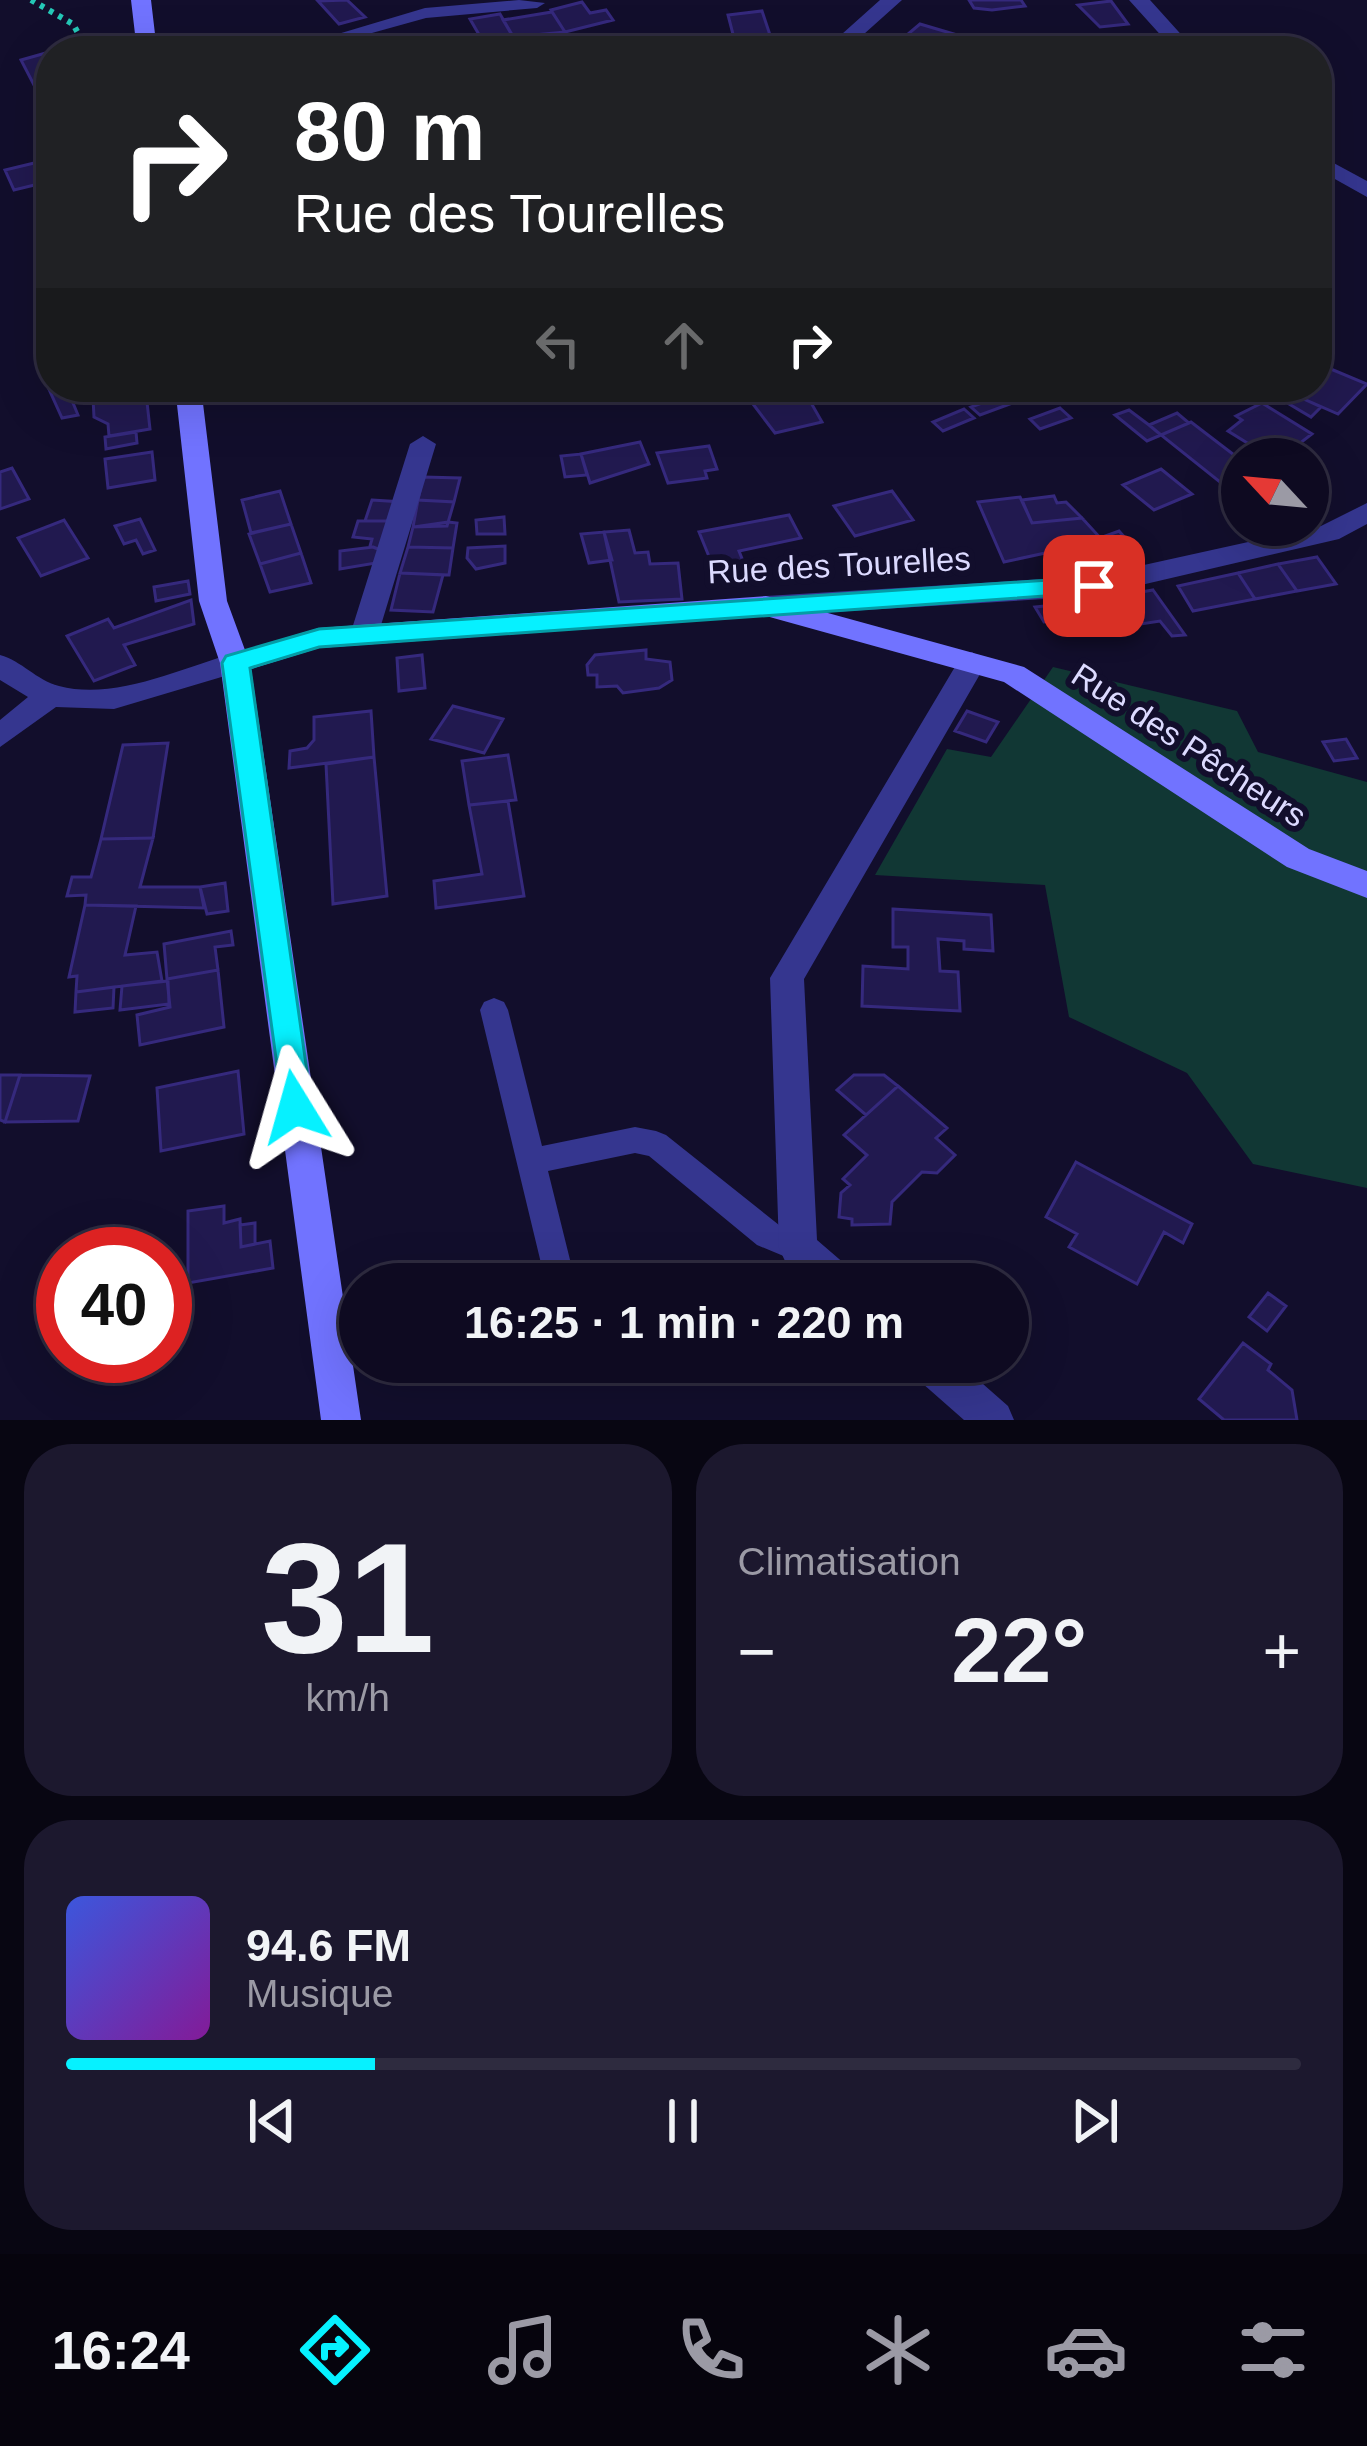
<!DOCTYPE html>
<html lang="fr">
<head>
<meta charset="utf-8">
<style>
	body { margin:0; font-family:Helvetica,sans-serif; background:#1c182e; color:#f1f3f6; height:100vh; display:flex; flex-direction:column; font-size:45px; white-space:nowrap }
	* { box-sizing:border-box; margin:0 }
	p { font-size:39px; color:#9b9aa5 }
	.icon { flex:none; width:66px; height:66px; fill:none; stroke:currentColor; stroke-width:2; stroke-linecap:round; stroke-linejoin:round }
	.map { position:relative; height:1420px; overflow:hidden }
	.side { display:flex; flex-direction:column; gap:24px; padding:24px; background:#080612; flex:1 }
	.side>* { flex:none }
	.banner { position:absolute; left:36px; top:36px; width:1296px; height:366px; border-radius:48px; box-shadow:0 12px 48px #0002,0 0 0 3px #2e2b3f; background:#202124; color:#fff; overflow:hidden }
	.needle { width:78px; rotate:296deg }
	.fabs { position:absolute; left:1221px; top:438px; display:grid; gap:24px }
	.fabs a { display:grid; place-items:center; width:108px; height:108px; border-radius:50%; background:#0e0a21; box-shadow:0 12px 48px #0002,0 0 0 3px #2e2b3f; font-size:60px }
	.speed { position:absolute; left:36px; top:1227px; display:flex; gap:24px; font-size:60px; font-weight:700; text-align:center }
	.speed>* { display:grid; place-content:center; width:156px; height:156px; border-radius:50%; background:#0e0a21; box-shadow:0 12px 48px #0002,0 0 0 3px #2e2b3f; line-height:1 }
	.speed .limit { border:18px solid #d22; background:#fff; color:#111 }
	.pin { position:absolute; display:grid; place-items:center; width:102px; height:102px; color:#fff; margin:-51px; border-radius:24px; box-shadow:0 6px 18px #0006 }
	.me { position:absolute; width:132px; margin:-66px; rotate:352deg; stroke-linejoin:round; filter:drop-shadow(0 0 9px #0008) }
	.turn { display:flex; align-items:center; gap:42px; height:252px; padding:0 60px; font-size:54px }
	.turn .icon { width:156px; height:156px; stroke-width:2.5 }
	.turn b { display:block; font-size:84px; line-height:102px }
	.lanes { display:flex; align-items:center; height:114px; padding:0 60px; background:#0003; justify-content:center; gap:60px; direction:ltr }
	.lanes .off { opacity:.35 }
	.big { font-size:90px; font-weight:700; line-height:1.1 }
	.side .widget { flex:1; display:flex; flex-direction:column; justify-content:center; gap:18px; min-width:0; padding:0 42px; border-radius:48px; background:#1c182e }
	.side .dial { align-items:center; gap:0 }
	.dial b { font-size:156px; line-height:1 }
	.song { display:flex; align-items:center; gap:36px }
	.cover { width:144px; height:144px; border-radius:18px; background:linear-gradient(135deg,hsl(230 70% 55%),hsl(290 70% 35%)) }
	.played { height:12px; border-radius:6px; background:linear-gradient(90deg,#06f1ff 25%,#2e2b3f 25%) }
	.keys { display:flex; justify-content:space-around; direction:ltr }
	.heat { display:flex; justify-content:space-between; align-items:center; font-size:66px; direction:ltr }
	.side .tiles { flex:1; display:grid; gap:24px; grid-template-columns:1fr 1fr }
	.widget:last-child { grid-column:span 2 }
	.trip { position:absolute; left:339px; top:1263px; width:690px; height:120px; border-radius:60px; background:#0e0a21; box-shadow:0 12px 48px #0002,0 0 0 3px #2e2b3f; font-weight:700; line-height:120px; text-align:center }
	.menu { display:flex; height:192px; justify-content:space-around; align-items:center; background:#06040d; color:#9b9aa5 }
	.menu .icon { width:84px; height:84px }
	.menu .selected { color:#06f1ff }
	.menu b { font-size:54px; color:#f1f3f6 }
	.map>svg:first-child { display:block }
	.green { fill:#113734 }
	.building { fill:#21194f; stroke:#35297d; stroke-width:3 }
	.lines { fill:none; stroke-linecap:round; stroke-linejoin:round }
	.path { stroke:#24c8b7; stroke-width:6; stroke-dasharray:4.5 6; stroke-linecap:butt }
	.lane { fill:#35368f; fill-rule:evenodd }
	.street { fill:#35368f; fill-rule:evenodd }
	.secondary { fill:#7173ff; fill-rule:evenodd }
	.route { fill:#06f1ff; stroke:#049da6; stroke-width:3 }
	.labels { text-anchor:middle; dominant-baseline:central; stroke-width:12; stroke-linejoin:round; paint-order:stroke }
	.street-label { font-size:33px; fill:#dcdaff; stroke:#120e2c }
</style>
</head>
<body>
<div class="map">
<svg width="1367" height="1420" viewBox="0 0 1367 1420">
	<rect width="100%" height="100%" fill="#120e2c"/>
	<!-- green -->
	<path class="green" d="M 1053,667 L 1237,711 L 1258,752 L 1367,782 L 1367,1188 L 1253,1164 L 1187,1073 L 1069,1017 L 1045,885 L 875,875 L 947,749 L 991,757 Z"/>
	<!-- building -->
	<path class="building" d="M 347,0 L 365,17 L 339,24 L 318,1 Z
		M 969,0 L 1021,0 L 1025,6 L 992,10 L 974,8 Z
		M 1111,1 L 1128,24 L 1100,27 L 1078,5 Z
		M 582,2 L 590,13 L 606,10 L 613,20 L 565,32 L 551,10 Z
		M 762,11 L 771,38 L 735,42 L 728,15 Z
		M 552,12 L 565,32 L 513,37 L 503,20 Z
		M 500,14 L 511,33 L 481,38 L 470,19 Z
		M 920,24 L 974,40 L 962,51 L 942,51 L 902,39 Z
		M 236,35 L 241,51 L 203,51 L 205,40 Z
		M 46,53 L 51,83 L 35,87 L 21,60 Z
		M 51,159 L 51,181 L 14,190 L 5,170 Z
		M 1326,367 L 1367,384 L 1338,414 L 1297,396 L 1306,387 L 1317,387 L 1317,376 Z
		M 48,387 L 80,387 L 84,395 L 71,398 L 78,415 L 62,418 Z
		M 740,387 L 802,387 L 822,422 L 775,433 Z
		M 146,393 L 150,429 L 109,436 L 108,424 L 94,417 L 93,398 Z
		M 1001,396 L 1010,404 L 980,415 L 971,407 Z
		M 1297,396 L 1321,407 L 1311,417 L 1289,404 Z
		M 1262,403 L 1312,434 L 1291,450 L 1267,442 L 1257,449 L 1228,431 L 1242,420 L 1236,416 Z
		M 1060,408 L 1071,418 L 1040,429 L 1030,419 Z
		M 964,409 L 974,418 L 943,431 L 933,422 Z
		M 1129,410 L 1149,425 L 1161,435 L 1147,441 L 1115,415 Z
		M 1177,413 L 1189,423 L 1161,435 L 1149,425 Z
		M 1191,422 L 1242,461 L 1228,472 L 1233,476 L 1220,482 L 1161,435 Z
		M 136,432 L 137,443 L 106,449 L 105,437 Z
		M 640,442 L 649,464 L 590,483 L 581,454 Z
		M 709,446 L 717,469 L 705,471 L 707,478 L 668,483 L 657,453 Z
		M 152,452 L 155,480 L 108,488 L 105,459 Z
		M 581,454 L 587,475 L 565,477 L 561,456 Z
		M 12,468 L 29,499 L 0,509 L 0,472 Z
		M 1161,469 L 1192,494 L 1154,510 L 1123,485 Z
		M 423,477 L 460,478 L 454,502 L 418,500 Z
		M 280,491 L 291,524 L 251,533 L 242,500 Z
		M 892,491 L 913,520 L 855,536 L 834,506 Z
		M 1054,496 L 1057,503 L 1066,502 L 1082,518 L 1032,523 L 1022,500 Z
		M 1020,497 L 1032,523 L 1082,518 L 1127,567 L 1084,572 L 1073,547 L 1004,562 L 978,502 Z
		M 372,500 L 402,502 L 397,521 L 365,521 Z
		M 418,500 L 454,502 L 447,526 L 413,527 Z
		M 789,515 L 801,538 L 739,551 L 747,571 L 717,576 L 699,532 Z
		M 504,517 L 505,534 L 477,534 L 476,520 Z
		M 140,519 L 155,550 L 143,554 L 136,540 L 124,544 L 115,526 Z
		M 64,520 L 88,558 L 41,576 L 18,538 Z
		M 358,521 L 397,521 L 386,552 L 370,546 L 372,539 L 353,537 Z
		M 448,522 L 457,523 L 453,548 L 408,547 L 413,527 Z
		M 291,524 L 301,553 L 260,564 L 249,534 Z
		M 629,530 L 635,553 L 648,552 L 650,564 L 678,563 L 682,599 L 619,602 L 604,532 Z
		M 1119,531 L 1142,557 L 1123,563 L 1100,538 Z
		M 604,532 L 612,560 L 589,563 L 581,534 Z
		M 505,546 L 505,563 L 476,569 L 467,558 L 468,548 Z
		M 373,547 L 386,552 L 382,562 L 340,569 L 340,551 Z
		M 408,547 L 453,548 L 449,575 L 400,573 Z
		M 301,553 L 311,583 L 270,592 L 260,564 Z
		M 1317,557 L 1336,584 L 1297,591 L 1278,564 Z
		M 1278,564 L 1297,591 L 1255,599 L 1238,573 Z
		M 400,573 L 443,575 L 433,612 L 391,610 Z
		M 1238,573 L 1255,599 L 1193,611 L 1178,586 Z
		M 188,581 L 190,594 L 156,601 L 154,587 Z
		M 1153,590 L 1185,635 L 1172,636 L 1160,621 L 1107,629 L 1090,601 Z
		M 191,600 L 194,624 L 124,645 L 135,665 L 94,681 L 67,636 L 108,619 L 114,628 Z
		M 1073,603 L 1083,618 L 1044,622 L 1035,607 Z
		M 646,650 L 646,659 L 670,662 L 672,680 L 659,688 L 623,693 L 617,686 L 597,687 L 597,675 L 588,675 L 587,665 L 595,655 Z
		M 422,655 L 425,688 L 399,691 L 397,658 Z
		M 453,706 L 503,719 L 484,753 L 431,739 Z
		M 371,711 L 374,757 L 289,768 L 290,751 L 307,748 L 314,740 L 314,717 Z
		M 967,711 L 998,722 L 986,742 L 955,731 Z
		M 1346,739 L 1357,758 L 1334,761 L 1323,742 Z
		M 168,743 L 153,838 L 101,839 L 123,745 Z
		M 508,755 L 516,800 L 469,805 L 462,761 Z
		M 374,757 L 387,896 L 333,904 L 326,764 Z
		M 508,801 L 524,896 L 436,908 L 434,881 L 482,874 L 469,805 Z
		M 153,838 L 140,887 L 200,887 L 204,908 L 85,905 L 86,895 L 67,896 L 72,877 L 91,877 L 101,839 Z
		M 225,883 L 228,911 L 207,914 L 200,887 Z
		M 85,905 L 136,906 L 125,955 L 157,952 L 162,981 L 76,992 L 77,976 L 69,977 Z
		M 893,909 L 991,915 L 993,951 L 964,949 L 964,941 L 938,939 L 940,971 L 958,972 L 960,1011 L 862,1006 L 863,966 L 908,969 L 908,947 L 893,947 Z
		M 231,931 L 233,945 L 215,947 L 218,970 L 167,979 L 164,944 Z
		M 218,970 L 224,1027 L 140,1045 L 137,1015 L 170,1007 L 167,979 Z
		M 168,981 L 169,1004 L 120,1010 L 122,986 Z
		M 114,987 L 113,1008 L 75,1012 L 76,992 Z
		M 238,1071 L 244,1134 L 161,1151 L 157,1088 Z
		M 0,1075 L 20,1075 L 5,1122 L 0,1120 Z
		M 20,1075 L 90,1076 L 78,1121 L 5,1122 Z
		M 854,1075 L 884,1075 L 898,1086 L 866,1115 L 837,1090 Z
		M 898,1086 L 947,1128 L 936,1138 L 955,1155 L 937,1173 L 922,1172 L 892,1202 L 890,1224 L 852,1225 L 852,1219 L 839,1217 L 841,1193 L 850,1185 L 843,1179 L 867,1155 L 844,1135 Z
		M 1076,1162 L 1192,1224 L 1183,1243 L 1164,1232 L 1137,1284 L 1069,1247 L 1077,1234 L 1046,1217 Z
		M 224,1206 L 224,1223 L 240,1219 L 241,1247 L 270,1241 L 273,1268 L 188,1283 L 188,1211 Z
		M 255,1223 L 255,1244 L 241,1247 L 240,1225 Z
		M 1268,1293 L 1286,1306 L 1267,1331 L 1249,1317 Z
		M 1243,1343 L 1271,1364 L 1268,1370 L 1292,1390 L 1297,1420 L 1224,1420 L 1199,1399 Z"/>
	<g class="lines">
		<!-- path -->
		<path class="path" d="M 31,0 L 73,24 L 88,51"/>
		<!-- lane -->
		<path class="lane" d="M 519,0 L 545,3 L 537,8 L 426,18 L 307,51 L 281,51 L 425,8 Z
			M 494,998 L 504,1002 L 508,1010 L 542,1146 L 635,1127 L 656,1131 L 666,1135 L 779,1225 L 809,1238 L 813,1248 L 809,1258 L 798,1262 L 757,1245 L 649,1156 L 635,1153 L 548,1171 L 576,1284 L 546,1284 L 480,1010 L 484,1002 Z
			M 562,1362 L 594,1362 L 595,1365 L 590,1376 L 579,1381 L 568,1376 Z"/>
		<!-- street -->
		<path class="street" d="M 880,0 L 902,0 L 845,51 L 823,51 Z
			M 1129,0 L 1150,0 L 1196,51 L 1175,51 Z
			M 1317,154 L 1367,181 L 1367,197 L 1317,169 Z
			M 423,436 L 436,444 L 378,635 L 374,642 L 354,642 L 350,635 L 410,444 Z
			M 1367,503 L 1367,524 L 1339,539 L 1094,596 L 766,616 L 752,606 L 766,596 L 1094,576 L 1321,526 Z
			M 972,652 L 987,662 L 804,979 L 817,1240 L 853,1271 L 858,1284 L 811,1284 L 785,1261 L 779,1248 L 770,978 L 962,655 Z
			M 235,653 L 250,663 L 245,670 L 114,709 L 56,707 L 0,747 L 0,720 L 28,697 L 0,680 L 0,655 C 22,661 36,680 59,686 C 115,701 181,668 235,653 Z
			M 908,1362 L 958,1362 L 1008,1406 L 1014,1420 L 964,1420 L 914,1376 Z"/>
		<!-- secondary -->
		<path class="secondary" d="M 131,0 L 151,0 L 157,51 L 137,51 Z
			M 175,387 L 201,387 L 227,601 L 245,650 L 319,628 L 766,596 L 1024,667 L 1309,849 L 1367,871 L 1367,898 L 1287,867 L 1004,682 L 766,616 L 319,648 L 251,669 L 361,1420 L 321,1420 L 220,663 L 199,601 Z"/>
	</g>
	<!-- route -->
	<path class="route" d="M 1094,577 L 1103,579 L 1103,592 L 319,647 L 250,668 L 312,1107 L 307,1117 L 295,1121 L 284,1117 L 222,663 L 226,656 L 319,629 Z"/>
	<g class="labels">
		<!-- street labels -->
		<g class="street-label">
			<text transform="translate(839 565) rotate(-3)">Rue des Tourelles</text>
			<text transform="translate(1189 745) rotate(33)">Rue des Pêcheurs</text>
		</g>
	</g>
</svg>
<div class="fabs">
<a><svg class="needle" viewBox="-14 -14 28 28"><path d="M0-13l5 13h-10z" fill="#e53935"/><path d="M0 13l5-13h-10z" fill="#9b9aa5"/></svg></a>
</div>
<div class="speed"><div class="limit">40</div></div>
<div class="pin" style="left:1094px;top:586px;background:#d93025"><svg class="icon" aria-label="arrive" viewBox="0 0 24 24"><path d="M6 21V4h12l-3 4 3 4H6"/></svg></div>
<svg class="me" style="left:295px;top:1107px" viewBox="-20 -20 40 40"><path d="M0-17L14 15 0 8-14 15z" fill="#06f1ff" stroke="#fff" stroke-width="4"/></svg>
<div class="trip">16:25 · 1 min · 220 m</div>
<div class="banner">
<div class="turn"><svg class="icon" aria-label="right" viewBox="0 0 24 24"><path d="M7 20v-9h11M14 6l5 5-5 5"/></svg><div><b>80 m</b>Rue des Tourelles</div></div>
<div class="lanes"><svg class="icon off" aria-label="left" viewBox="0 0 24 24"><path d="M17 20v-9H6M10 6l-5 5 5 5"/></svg><svg class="icon off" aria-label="ahead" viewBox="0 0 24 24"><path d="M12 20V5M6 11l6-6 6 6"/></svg><svg class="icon" aria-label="right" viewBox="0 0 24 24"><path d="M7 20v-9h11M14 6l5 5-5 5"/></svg></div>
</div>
</div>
<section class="side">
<div class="tiles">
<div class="widget dial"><b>31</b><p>km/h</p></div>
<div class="widget"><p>Climatisation</p>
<div class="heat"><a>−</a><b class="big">22°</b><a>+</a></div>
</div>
<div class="widget">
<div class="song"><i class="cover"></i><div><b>94.6 FM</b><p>Musique</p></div></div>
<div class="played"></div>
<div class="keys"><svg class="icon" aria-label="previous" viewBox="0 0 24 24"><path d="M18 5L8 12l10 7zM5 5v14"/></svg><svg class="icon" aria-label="pause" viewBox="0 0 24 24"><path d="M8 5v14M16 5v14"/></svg><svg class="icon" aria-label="next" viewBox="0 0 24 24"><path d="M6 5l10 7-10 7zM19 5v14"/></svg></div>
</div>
</div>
</section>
<nav class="menu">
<b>16:24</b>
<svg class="icon selected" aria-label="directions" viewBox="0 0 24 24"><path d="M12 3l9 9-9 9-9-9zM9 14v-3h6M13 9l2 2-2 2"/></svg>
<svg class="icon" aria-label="music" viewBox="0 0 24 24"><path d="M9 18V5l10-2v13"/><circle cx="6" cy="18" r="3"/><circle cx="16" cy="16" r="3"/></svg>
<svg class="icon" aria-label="phone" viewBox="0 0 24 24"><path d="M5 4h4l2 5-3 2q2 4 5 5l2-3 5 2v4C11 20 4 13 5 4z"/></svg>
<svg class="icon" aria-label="climate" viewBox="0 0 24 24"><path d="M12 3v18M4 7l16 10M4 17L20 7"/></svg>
<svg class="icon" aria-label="car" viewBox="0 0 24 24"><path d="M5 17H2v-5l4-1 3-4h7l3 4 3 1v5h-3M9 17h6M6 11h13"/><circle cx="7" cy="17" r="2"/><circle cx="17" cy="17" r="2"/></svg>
<svg class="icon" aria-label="filters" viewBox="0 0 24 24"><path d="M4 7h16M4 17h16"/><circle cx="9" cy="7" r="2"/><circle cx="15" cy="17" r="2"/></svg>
</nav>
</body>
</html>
